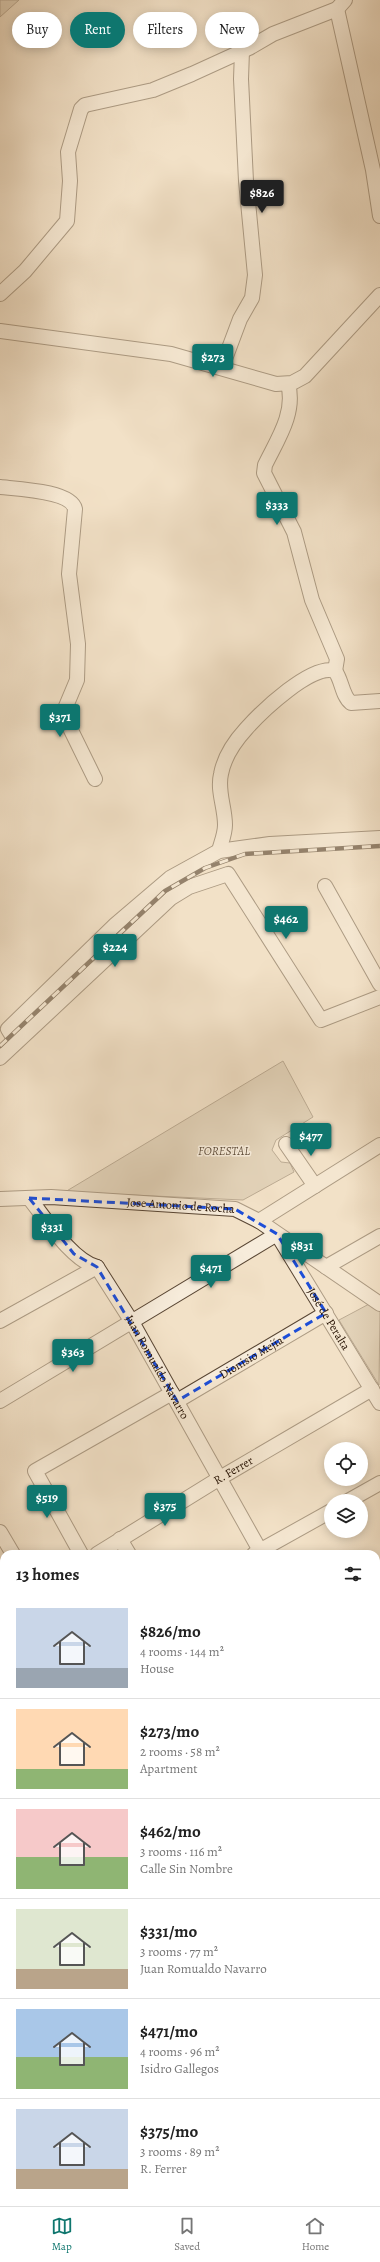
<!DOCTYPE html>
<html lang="en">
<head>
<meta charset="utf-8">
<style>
  body { margin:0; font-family:Alegreya,serif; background:#f6f6f6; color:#222; height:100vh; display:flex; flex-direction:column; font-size:15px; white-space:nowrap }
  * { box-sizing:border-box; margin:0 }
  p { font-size:13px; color:#767676 }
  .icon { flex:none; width:22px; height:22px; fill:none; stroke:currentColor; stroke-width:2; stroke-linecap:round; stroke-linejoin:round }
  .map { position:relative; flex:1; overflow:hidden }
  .side { position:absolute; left:0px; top:1550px; width:380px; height:656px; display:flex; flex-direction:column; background:#fff; border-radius:12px 12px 0 0; box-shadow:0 2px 10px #0003 }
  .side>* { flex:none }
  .banner { position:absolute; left:12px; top:12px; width:356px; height:36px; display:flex; gap:8px }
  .controls { position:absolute; left:324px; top:1442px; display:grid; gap:8px }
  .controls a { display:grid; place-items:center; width:44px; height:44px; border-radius:50%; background:#fff; box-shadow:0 2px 10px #0003; font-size:20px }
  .price { position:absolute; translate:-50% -34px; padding:0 9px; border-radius:4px; background:#0f766e; color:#fff; font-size:13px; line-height:26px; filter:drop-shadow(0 1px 2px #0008) }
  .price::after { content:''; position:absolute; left:50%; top:24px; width:12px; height:9px; margin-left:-6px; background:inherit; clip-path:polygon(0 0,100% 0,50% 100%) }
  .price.active { background:#222; color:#fff }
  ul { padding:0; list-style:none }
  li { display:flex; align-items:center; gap:12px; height:100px; padding:0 16px }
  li+li { border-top:1px solid #e0e0e0 }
  li span { display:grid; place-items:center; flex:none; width:112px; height:80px; border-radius:0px; color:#555 }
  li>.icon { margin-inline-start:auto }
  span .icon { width:48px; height:48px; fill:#fffc; stroke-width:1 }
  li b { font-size:17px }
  h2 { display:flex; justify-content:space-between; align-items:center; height:48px; padding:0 16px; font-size:17px }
  .tag { padding:0 14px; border-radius:18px; background:#fff; box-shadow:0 2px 10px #0003; font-size:14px; line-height:36px }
  .tag.active { background:#0f766e; color:#fff }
  .dock { display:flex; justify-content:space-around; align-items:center; height:56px; border-top:1px solid #e0e0e0; background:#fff; font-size:11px; color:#767676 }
  .dock a { display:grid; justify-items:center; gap:2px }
  .dock .active { color:#0f766e }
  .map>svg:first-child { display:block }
</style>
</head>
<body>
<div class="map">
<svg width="380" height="2206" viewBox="0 0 380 2206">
  <rect width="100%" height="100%" fill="#f2e1c7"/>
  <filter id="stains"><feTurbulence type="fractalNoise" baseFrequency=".005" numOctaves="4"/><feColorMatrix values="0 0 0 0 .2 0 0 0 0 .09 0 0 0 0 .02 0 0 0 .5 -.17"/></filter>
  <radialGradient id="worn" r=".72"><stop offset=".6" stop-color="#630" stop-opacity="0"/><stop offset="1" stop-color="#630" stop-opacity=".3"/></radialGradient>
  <g fill="#cfbea6" stroke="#7a6854">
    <polygon points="0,0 19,0 0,17"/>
    <polygon points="283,1061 313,1117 276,1140 272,1150 281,1162 290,1163 294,1172 243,1200 65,1192"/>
    <polygon points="371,1303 380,1310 379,1385 339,1320"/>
    <polygon points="380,1948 380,2015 376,2018 376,1950"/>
    <polygon points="376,2181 380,2181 380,2206 209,2206 209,2202 376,2202"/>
  </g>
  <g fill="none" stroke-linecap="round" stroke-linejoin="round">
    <g stroke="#584533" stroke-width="16">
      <g id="minor">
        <polyline points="337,9 373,170 380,216"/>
        <polyline points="0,294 25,271 67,221 70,181 68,152 81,109 85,105 153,90 192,74 249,48 273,34 337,9 345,0"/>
        <polyline points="0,331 171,354 276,384 292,383 305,376 380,295"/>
        <polyline points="222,367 240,319 252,298 255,275 246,181 241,79 242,51"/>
        <path d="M288 384C296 413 277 440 265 465L264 473 294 532 312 600 337 659 335 671"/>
        <path d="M0 487C17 489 71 491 75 509L69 574 78 644 77 680 64 711 67 722 95 779"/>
        <path d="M219 851C221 843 225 834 225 825 225 807 217 791 221 774 224 758 235 741 246 729 261 712 312 663 335 671 342 680 342 696 351 703L380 701"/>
        <polyline points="325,886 380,984"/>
        <polyline points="16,1042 8,1029 116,924 170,878 219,851 270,844 380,838"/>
        <polyline points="0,1058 171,898 189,887 228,874 321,1020 380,997"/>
        <polyline points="286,1144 315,1186"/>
        <path id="s1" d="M29 1198C46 1219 71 1260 97 1267L132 1322 262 1554"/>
        <path id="s2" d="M0 1199 51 1197 235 1209 259 1221 380 1304"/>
        <polyline points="259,1221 380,1145"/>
        <polyline points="326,1267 380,1236"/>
        <polyline points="0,1321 97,1267"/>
        <path id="s3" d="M0 1401 277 1234 380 1403"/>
        <path id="s4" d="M177 1401 326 1313"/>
        <polyline points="348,1501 380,1483"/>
        <polyline points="0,1532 13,1554"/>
        <polyline points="120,1539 129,1554"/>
        <polyline points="81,1554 35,1471 172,1393"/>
        <path id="s5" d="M97 1554 220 1478 372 1389"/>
        <polyline points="254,1554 331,1511"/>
        <polyline points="0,1611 4,1609"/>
        <polyline points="0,1707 4,1704"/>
        <polyline points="0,1994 4,1997"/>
        <polyline points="0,2008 4,2011"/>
        <polyline points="376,2162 380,2162"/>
        <polyline points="376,2172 380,2172"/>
        <polyline points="188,2202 188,2206"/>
        <polyline points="203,2202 204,2206"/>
      </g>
    </g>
    <g stroke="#251102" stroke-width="19">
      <g id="major">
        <polyline points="376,1587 380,1584"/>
        <polyline points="376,1604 380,1601"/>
        <polyline points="0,1806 4,1804"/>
        <polyline points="0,1825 4,1823"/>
      </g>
    </g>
    <use href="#minor" stroke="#f7ecdb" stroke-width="14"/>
    <use href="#major" stroke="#f2e1c7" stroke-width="17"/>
    <g stroke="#251102" stroke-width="4.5">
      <polyline id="rail" points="0,1046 165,891 205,868 245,854 380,846"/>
    </g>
    <use href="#rail" stroke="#f7ecdb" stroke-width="3" stroke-dasharray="9" stroke-linecap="butt"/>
  </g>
  <path d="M0 0H380V2206H0ZM29 1198 235 1209 277 1234 326 1313 177 1401 97 1267 74 1254Z" fill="#f2e1c7" fill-opacity=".55" fill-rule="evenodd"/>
  <path fill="none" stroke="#1d4ed8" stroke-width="3" stroke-dasharray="8 5" stroke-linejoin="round" d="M29 1198 235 1209 277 1234 326 1313 177 1401 97 1267 74 1254Z"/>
  <g text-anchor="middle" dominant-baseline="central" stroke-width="3" stroke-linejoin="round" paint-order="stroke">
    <g font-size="12" font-style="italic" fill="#604e3b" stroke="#f7ecdb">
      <text x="224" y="1151">FORESTAL</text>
    </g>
    <g font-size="12" fill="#251102" stroke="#f7ecdb">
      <text stroke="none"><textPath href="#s2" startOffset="181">Jose Antonio de Rocha</textPath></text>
      <text stroke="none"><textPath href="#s3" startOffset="423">José de Peralta</textPath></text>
      <text stroke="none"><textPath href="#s4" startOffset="86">Dionisio Mejía</textPath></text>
      <text stroke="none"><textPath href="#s1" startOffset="215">Juan Romualdo Navarro</textPath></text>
      <text stroke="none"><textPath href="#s5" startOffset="160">R. Ferrer</textPath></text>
    </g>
  </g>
  <rect width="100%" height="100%" filter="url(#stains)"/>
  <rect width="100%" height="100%" fill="url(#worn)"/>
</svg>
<div class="controls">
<a><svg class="icon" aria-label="locate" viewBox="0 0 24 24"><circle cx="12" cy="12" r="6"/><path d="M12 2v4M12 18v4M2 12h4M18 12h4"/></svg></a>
<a><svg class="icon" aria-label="layers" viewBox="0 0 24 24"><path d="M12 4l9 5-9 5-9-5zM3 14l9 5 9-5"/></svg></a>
</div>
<b class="price active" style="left:262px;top:214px">$826</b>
<b class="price" style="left:213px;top:378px">$273</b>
<b class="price" style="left:277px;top:526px">$333</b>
<b class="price" style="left:60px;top:738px">$371</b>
<b class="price" style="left:286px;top:940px">$462</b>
<b class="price" style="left:115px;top:968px">$224</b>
<b class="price" style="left:311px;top:1157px">$477</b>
<b class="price" style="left:52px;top:1248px">$331</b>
<b class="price" style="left:302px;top:1267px">$831</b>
<b class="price" style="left:211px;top:1289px">$471</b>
<b class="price" style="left:73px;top:1373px">$363</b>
<b class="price" style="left:47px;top:1519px">$519</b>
<b class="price" style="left:165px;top:1527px">$375</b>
<div class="banner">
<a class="tag">Buy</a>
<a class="tag active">Rent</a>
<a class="tag">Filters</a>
<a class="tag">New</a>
</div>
<section class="side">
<h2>13 homes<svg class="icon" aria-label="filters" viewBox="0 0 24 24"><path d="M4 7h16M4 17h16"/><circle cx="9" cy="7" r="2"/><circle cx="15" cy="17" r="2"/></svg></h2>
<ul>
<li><span style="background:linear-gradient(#c9d6e8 75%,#9aa5b1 0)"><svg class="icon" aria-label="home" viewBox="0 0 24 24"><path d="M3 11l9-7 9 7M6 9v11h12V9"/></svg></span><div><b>$826/mo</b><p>4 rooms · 144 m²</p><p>House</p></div></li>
<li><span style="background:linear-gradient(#ffd9b3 75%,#8fb573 0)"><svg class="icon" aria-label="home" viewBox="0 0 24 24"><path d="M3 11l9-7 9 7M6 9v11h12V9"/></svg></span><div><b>$273/mo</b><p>2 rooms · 58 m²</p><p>Apartment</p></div></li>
<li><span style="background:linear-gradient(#f6c9c9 60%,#8fb573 0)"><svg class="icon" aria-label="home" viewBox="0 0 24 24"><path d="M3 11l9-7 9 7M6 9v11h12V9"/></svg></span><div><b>$462/mo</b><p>3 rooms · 116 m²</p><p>Calle Sin Nombre</p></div></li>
<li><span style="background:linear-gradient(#dfe7d0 75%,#b9a48a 0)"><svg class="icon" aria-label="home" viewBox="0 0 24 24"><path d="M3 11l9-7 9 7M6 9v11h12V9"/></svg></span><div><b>$331/mo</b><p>3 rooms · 77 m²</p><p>Juan Romualdo Navarro</p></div></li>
<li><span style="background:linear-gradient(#a9c7e8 60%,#8fb573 0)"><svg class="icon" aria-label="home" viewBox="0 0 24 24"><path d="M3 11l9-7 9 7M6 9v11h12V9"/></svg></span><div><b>$471/mo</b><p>4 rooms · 96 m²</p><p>Isidro Gallegos</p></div></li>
<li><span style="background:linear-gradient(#c9d6e8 75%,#b9a48a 0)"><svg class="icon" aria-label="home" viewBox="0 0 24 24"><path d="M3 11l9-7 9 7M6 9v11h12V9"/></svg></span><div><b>$375/mo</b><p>3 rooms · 89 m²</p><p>R. Ferrer</p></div></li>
</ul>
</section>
</div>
<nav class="dock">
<a class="active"><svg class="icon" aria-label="map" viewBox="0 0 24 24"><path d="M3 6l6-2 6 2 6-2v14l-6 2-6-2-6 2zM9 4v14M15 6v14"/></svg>Map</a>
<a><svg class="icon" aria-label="saved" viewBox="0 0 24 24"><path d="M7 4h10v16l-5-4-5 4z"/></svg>Saved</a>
<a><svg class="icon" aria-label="home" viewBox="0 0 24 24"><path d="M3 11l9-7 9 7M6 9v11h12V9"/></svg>Home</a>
</nav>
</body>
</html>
